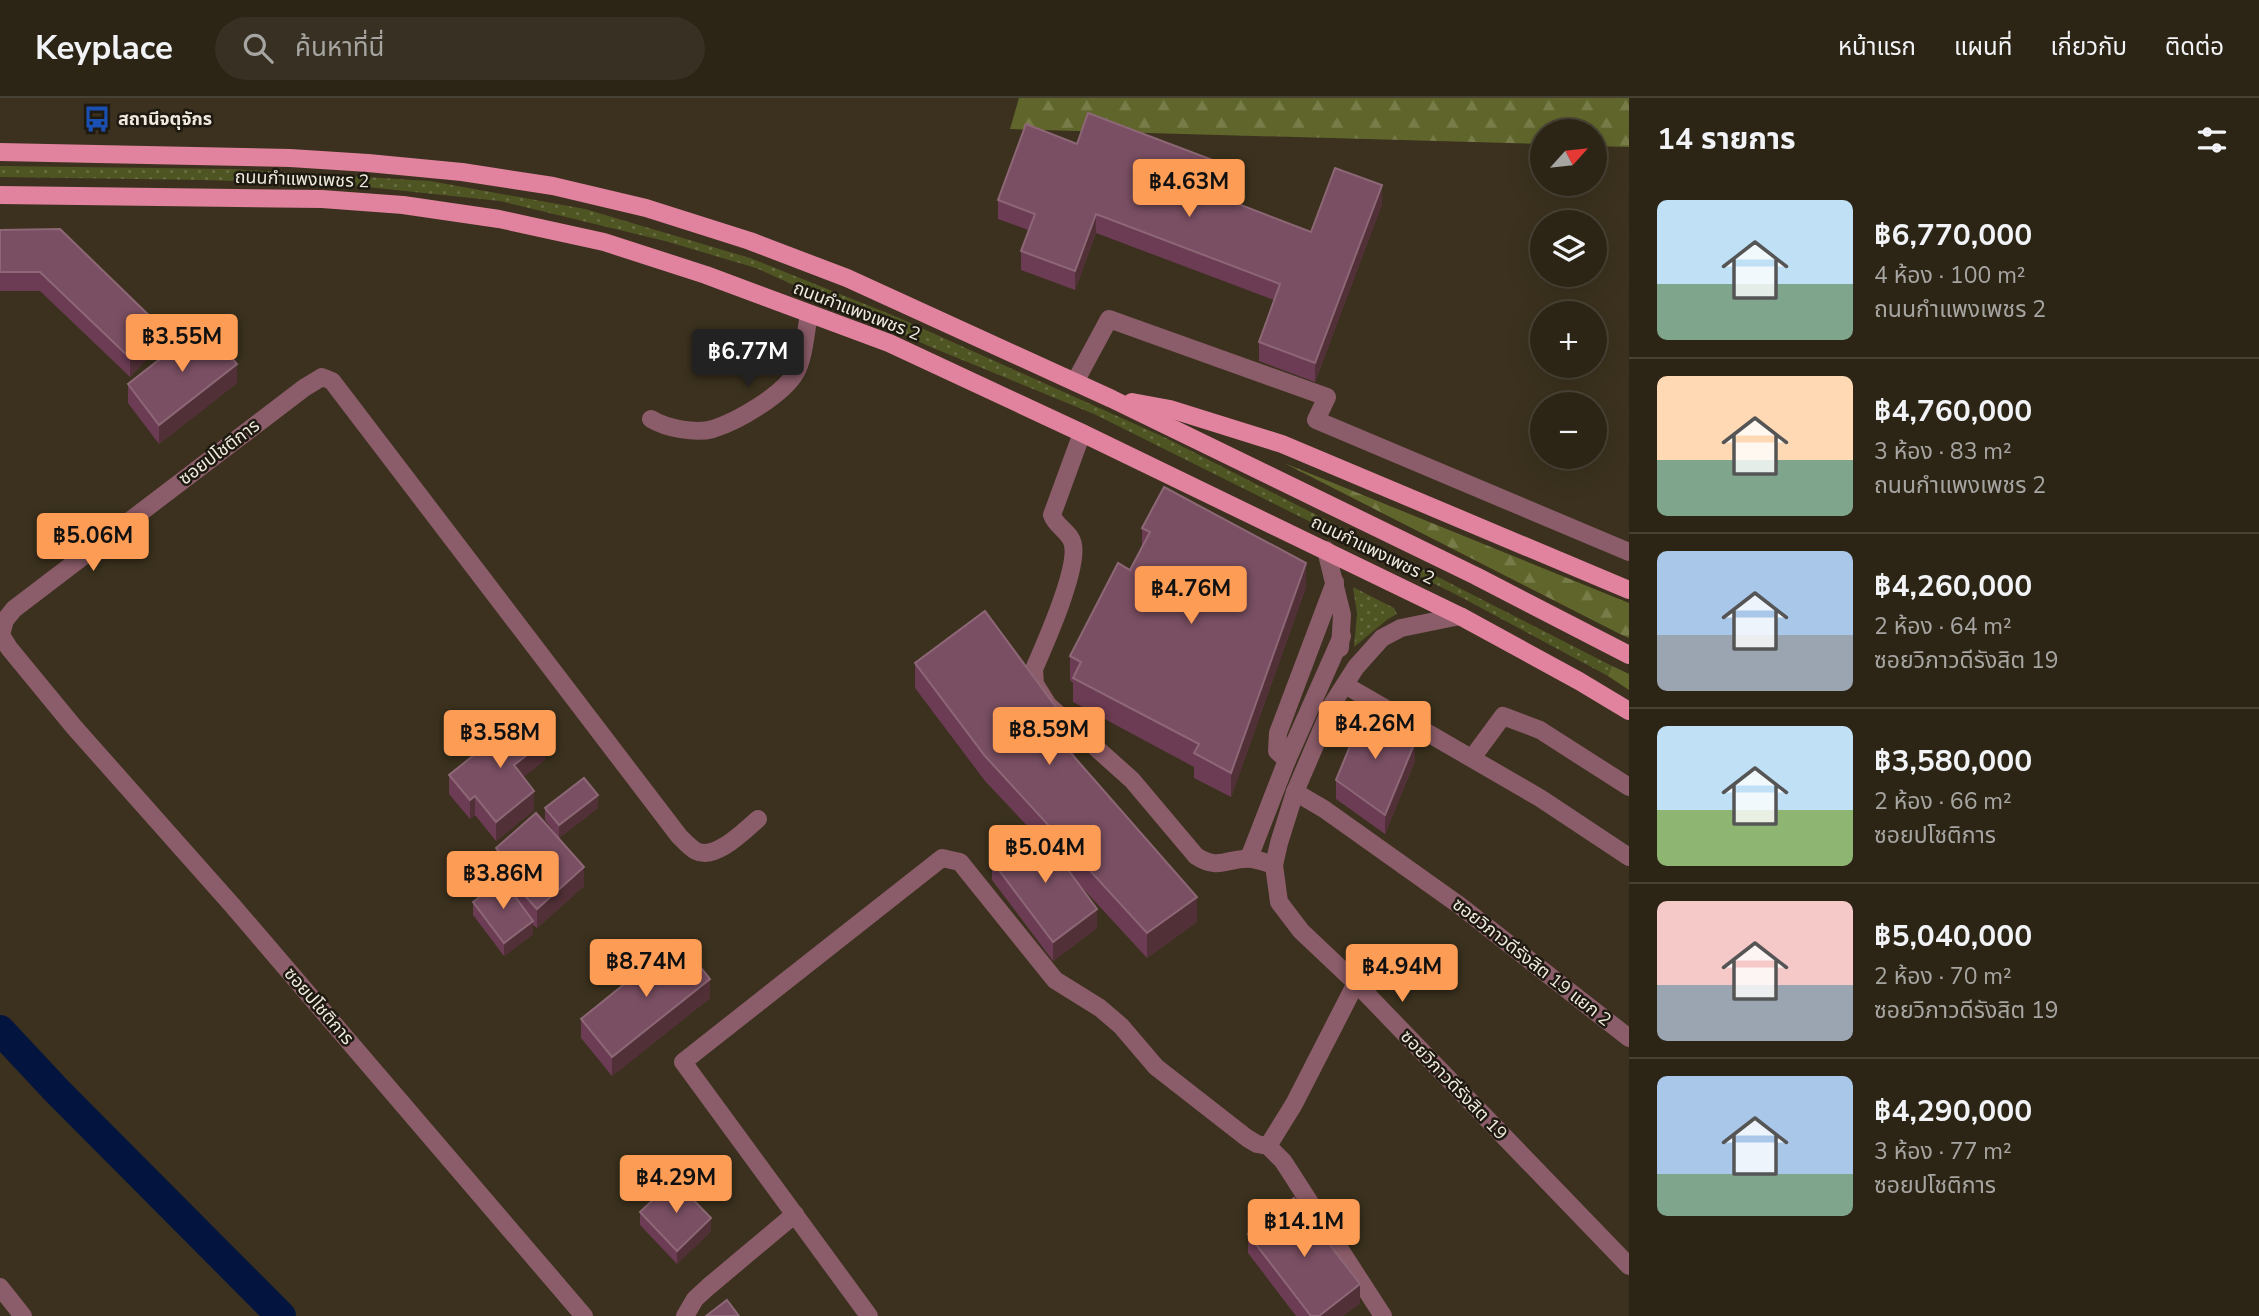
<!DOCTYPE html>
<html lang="th">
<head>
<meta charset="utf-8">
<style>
  body { margin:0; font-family:"Nunito Sans","Noto Sans Thai",sans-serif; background:#383123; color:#f1f3f6; height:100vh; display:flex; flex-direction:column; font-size:26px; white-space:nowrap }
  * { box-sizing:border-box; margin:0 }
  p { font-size:23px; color:#a6a5a1 }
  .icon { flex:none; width:38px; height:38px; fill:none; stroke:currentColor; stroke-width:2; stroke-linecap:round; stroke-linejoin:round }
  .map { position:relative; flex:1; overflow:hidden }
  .details { display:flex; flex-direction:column; background:#2c2516; width:630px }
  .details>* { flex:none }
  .needle { width:46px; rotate:63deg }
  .buttons { position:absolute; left:1530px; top:21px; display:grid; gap:14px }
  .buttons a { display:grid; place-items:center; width:77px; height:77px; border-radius:50%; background:#2c2516; box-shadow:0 7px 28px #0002,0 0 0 2px #484235; font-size:35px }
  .price { position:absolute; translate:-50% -60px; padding:0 16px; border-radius:7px; background:#fd9d55; color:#111; font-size:23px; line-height:46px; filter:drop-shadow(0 2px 4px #0008) }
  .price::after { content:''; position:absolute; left:50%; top:42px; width:21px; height:16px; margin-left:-10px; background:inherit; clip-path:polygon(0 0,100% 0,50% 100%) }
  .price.active { background:#222; color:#fff }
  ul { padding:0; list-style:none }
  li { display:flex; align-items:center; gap:21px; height:175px; padding:0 28px }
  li+li { border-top:2px solid #484235 }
  li span { display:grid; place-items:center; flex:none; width:196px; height:140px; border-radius:10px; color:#555 }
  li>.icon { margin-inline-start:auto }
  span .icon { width:84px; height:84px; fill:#fffc; stroke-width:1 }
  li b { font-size:30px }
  h2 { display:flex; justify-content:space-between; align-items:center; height:84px; padding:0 28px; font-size:30px }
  header { display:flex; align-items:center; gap:42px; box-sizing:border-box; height:98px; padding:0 35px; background:#2c2516; border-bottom:2px solid #484235 }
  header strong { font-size:33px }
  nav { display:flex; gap:38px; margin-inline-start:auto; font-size:24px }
  .search { width:490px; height:63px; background:#383123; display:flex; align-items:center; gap:18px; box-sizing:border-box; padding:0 24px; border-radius:38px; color:#a6a5a1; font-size:26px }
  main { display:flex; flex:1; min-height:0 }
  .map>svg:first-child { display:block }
</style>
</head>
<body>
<header>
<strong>Keyplace</strong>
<div class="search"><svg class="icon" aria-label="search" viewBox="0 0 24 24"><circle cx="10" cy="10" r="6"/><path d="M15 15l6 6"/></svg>ค้นหาที่นี่</div>
<nav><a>หน้าแรก</a><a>แผนที่</a><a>เกี่ยวกับ</a><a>ติดต่อ</a></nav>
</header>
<main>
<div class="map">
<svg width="1629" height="1218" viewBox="0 0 1629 1218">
  <defs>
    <pattern id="grass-dots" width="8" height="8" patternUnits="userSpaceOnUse" patternTransform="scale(1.75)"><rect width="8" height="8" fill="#4f5423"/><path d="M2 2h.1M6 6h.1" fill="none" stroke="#696d42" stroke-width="1.8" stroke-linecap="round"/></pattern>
    <pattern id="forest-firs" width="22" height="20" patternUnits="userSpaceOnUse" patternTransform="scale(1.75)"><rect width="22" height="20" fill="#60662b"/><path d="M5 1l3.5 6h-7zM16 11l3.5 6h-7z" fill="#777c49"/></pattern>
  </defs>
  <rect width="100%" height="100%" fill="#3b311e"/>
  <g fill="url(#grass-dots)">
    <polygon points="0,68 233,71 430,83 585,111 750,160 897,219 1166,340 1612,568 1608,578 1457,497 1094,316 933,250 756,170 665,143 500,103 348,87 204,82 0,79"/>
    <polygon points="1353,489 1394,510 1397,516 1388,521 1354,549 1357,516"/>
  </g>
  <g fill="url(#forest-firs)">
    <polygon points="1019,0 1629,0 1629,49 1594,48 1594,33 1542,33 1542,46 1010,31"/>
    <polygon points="1284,365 1629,505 1629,540 1620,536"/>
    <polygon points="1612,568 1629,576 1629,592 1608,578"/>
  </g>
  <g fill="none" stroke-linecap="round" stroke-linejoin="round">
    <polyline stroke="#03153e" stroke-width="30" points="0,932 57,993 281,1218"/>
    <g stroke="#8b5c69" stroke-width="18">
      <polyline points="1075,284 1109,221 1327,299 1316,322 1629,454"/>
      <path d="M651 321C666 330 695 336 713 331 738 323 783 297 796 274 804 260 806 232 809 216"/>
      <path d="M1082 335 1052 417C1056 429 1071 434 1073 447 1078 472 1045 546 1034 571L1035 586 1048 607 1132 682 1196 758C1220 774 1230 758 1252 761 1259 762 1267 765 1274 767"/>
      <polyline points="1326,452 1342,517 1340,550"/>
      <polyline points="1460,518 1401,530 1382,540 1356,569 1333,605 1295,694 1279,745 1274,767 1279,804 1301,833 1356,885 1629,1168"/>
      <polyline points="1345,587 1540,700 1629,759"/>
      <polyline points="1472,660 1503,618 1540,632 1629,689"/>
      <polyline points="1287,662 1277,653 1278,635 1335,484"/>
      <polyline points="1295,694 1324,711 1459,807 1629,940"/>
      <polyline points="1249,760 1287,662 1342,538"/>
      <polyline points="1268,1048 1294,1006 1356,885"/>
      <polyline points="0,1189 23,1218"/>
      <path d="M584 1218 232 807 74 629 9 550 1 537 5 522 14 511 304 290 322 279 332 283 679 738C684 743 690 750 696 753 715 763 744 733 758 721"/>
      <polyline points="685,1218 695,1201 708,1189 795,1116"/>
      <polyline points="869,1218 683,964 942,760 960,764 1055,882 1100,910 1121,928 1156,969 1247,1040 1257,1046 1268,1048 1283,1063 1383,1218"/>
    </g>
    <g stroke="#e1829e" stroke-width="18">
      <polyline points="0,54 290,60 368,65 462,74 553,88 646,110 750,143 847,180 1112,301 1476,478 1629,557"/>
      <polyline points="0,97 322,101 403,107 499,121 604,144 706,177 889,245 1082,335 1460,518 1579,583 1629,613"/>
      <polyline points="1132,304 1170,311 1282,346 1629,492"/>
    </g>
  </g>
  <g fill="#6c3c54">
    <polygon points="1077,46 1226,86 1221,100 1311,134 1382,106 1315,284 1259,263 1259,244 1274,202 1096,135 1075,192 1021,172 1021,153 1028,132 998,121 998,102"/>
    <polygon points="0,132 160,247 130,279 40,193 0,193"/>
    <polygon points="237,285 159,346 128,305 128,286"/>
    <polygon points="1142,430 1306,489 1231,699 1194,680 1194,669 1073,604 1073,585 1070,582 1070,558 1130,472 1142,449"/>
    <polygon points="915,565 1075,659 1197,824 1147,860 1077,784 1097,830 1053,863 992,782 992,763 1032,733 985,683 915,590"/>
    <polygon points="545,662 523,679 534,712 496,743 475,717 470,721 449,696 449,677"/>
    <polygon points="1415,663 1385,736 1336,701 1336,682"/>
    <polygon points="545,710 598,710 559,740 545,722"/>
    <polygon points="496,750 584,788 537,830 533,827 533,836 504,858 473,817 473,804 515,799 515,791 496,769"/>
    <polygon points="710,900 612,978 581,940 581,921"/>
    <polygon points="640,1114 711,1133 677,1166 640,1127"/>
    <polygon points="1248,1136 1360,1205 1343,1218 1296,1218 1248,1155"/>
  </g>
  <g fill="#523038">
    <polygon points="1226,67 1226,86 1215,116 1215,97"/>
    <polygon points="1382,87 1382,106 1315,284 1315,265"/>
    <polygon points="1096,116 1096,135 1075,192 1075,173"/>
    <polygon points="160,228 160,247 130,279 130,260"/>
    <polygon points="237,266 237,285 159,346 159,327"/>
    <polygon points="1306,465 1306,489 1231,699 1231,675"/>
    <polygon points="1075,635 1075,660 1062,645"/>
    <polygon points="545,643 545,662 514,686 514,667"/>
    <polygon points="1415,644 1415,663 1385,736 1385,717"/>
    <polygon points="534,693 534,712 496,743 496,724"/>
    <polygon points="598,697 598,710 559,740 559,727"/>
    <polygon points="475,698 475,717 470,721 470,702"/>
    <polygon points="584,769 584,788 537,830 537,811"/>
    <polygon points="1197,799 1197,824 1147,860 1147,835"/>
    <polygon points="1097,811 1097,830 1053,863 1053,844"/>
    <polygon points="533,823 533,836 504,858 504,845"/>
    <polygon points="710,881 710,900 612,978 612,959"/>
    <polygon points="711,1120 711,1133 677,1166 677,1153"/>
    <polygon points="1360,1186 1360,1205 1343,1218 1319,1218"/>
  </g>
  <g fill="#7a4f63" stroke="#8d6776" stroke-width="2">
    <polygon points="1088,15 1226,67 1215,97 1311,134 1335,70 1382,87 1315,265 1259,244 1280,186 1096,116 1075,173 1021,153 1035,116 998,102 1026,26 1077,46"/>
    <polygon points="60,131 160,228 130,260 40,174 0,174 0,132"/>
    <polygon points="205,226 237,266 159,327 128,286"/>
    <polygon points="1164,389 1306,465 1231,675 1194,655 1199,646 1073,580 1081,564 1070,558 1118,465 1130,472 1150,434 1142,430"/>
    <polygon points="985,513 1075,635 1062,645 1197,799 1147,835 985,658 915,565"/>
    <polygon points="1366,609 1415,644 1385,717 1336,682"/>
    <polygon points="524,617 545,643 514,667 534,693 496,724 475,698 470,702 449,677"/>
    <polygon points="584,680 598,697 559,727 545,710"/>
    <polygon points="536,715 584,769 537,811 515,787 523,781 496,750"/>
    <polygon points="1037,730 1097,811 1053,844 992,763"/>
    <polygon points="503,782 533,823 504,845 473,804"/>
    <polygon points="679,842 710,881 612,959 581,921"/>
    <polygon points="674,1082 711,1120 677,1153 640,1114"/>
    <polygon points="1294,1100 1360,1186 1319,1218 1311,1218 1248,1136"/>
    <polygon points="727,1202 739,1218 706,1218"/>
  </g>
  <defs>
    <g id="bus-bare" transform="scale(2.1)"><path d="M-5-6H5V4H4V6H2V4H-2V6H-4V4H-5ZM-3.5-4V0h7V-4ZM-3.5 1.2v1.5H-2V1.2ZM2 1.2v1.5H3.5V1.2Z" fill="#1a4fb4" stroke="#1e1a11" stroke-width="2.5" paint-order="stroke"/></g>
  </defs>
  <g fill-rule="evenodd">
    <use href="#bus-bare" x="97" y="21"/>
  </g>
  <g text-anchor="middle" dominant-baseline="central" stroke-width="5" stroke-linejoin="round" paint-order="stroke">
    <g font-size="18" font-weight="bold" fill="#f0eade" stroke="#1e1a11" text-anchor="start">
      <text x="118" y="21">สถานีจตุจักร</text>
    </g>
    <g font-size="18" fill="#f0eade" stroke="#1e1a11">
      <text transform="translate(302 81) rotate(2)">ถนนกำแพงเพชร 2</text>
      <text transform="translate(857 213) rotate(21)">ถนนกำแพงเพชร 2</text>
      <text transform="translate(219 354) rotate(-37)">ซอยปโชติการ</text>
      <text transform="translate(1373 452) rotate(26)">ถนนกำแพงเพชร 2</text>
      <text transform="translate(1532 864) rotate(38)">ซอยวิภาวดีรังสิต 19 แยก 2</text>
      <text transform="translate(319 908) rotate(49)">ซอยปโชติการ</text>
      <text transform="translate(1454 987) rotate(46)">ซอยวิภาวดีรังสิต 19</text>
    </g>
  </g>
</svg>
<div class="buttons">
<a><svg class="needle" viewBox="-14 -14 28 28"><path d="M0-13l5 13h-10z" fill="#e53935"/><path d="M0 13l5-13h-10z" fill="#a6a5a1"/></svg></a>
<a><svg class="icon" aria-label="layers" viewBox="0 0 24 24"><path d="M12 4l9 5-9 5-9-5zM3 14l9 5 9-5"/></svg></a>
<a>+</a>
<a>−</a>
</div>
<b class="price" style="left:1189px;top:121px">฿4.63M</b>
<b class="price" style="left:182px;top:276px">฿3.55M</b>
<b class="price active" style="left:748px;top:291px">฿6.77M</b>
<b class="price" style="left:93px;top:475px">฿5.06M</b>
<b class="price" style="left:1191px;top:528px">฿4.76M</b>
<b class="price" style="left:1375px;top:663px">฿4.26M</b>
<b class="price" style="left:1049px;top:669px">฿8.59M</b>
<b class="price" style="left:500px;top:672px">฿3.58M</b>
<b class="price" style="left:1045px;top:787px">฿5.04M</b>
<b class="price" style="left:503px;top:813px">฿3.86M</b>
<b class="price" style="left:646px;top:901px">฿8.74M</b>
<b class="price" style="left:1402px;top:906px">฿4.94M</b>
<b class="price" style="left:676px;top:1117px">฿4.29M</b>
<b class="price" style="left:1304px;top:1161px">฿14.1M</b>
</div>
<section class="details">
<h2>14 รายการ<svg class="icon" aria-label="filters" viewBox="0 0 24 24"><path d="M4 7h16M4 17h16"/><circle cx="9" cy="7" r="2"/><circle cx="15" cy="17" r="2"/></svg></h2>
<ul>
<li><span style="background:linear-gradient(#bfe0f5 60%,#7fa58c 0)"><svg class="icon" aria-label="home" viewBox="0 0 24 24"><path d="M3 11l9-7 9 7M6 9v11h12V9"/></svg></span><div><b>฿6,770,000</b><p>4 ห้อง · 100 m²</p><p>ถนนกำแพงเพชร 2</p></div></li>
<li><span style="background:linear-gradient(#ffd9b3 60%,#7fa58c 0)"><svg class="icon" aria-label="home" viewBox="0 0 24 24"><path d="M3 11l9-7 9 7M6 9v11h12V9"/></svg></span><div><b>฿4,760,000</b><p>3 ห้อง · 83 m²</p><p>ถนนกำแพงเพชร 2</p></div></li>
<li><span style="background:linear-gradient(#a9c7e8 60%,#9aa5b1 0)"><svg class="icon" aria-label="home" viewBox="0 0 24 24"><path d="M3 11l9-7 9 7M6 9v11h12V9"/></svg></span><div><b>฿4,260,000</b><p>2 ห้อง · 64 m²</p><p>ซอยวิภาวดีรังสิต 19</p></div></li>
<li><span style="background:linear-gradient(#bfe0f5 60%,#8fb573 0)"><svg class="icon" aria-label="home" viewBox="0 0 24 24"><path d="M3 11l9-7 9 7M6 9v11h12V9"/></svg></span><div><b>฿3,580,000</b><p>2 ห้อง · 66 m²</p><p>ซอยปโชติการ</p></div></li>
<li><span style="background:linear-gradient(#f6c9c9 60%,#9aa5b1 0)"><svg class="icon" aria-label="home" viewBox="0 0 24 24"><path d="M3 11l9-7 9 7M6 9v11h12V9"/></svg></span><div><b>฿5,040,000</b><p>2 ห้อง · 70 m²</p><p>ซอยวิภาวดีรังสิต 19</p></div></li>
<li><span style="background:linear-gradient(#a9c7e8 70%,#7fa58c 0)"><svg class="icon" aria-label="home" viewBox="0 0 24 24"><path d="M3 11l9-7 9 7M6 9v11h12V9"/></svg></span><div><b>฿4,290,000</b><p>3 ห้อง · 77 m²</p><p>ซอยปโชติการ</p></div></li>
</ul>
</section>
</main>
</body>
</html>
